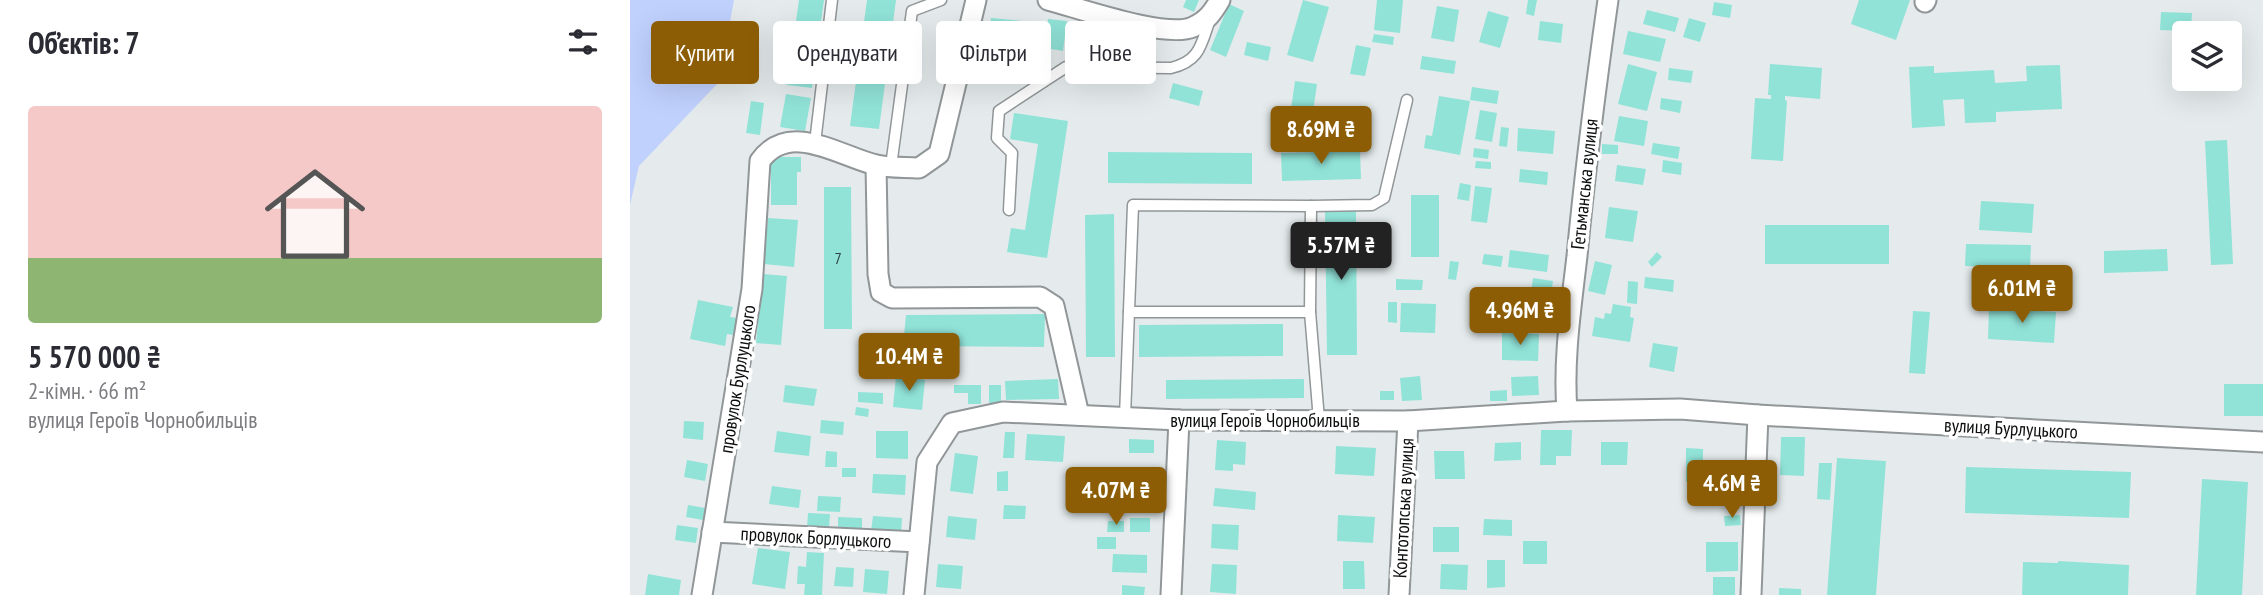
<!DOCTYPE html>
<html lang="uk">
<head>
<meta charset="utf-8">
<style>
  body { margin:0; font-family:"PT Sans Narrow",sans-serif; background:#f2f2f3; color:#2b2b33; height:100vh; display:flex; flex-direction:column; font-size:26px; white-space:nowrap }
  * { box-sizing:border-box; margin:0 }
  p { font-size:23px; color:#7c7c81 }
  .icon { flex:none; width:38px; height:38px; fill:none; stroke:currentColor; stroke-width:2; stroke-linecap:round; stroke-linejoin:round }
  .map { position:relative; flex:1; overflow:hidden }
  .details { display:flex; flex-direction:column; background:#fff; width:630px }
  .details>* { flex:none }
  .top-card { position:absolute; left:21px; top:21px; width:665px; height:63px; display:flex; gap:14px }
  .controls { position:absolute; left:1542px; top:21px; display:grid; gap:14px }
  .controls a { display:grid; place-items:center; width:70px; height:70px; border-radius:7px; background:#fff; box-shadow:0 7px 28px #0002; font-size:35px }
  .price { position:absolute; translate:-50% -60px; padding:0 16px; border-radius:7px; background:#8c5d04; color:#fff; font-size:23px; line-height:46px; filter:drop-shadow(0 2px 4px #0008) }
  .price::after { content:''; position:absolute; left:50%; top:42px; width:21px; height:16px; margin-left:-10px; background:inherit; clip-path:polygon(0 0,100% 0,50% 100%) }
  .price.on { background:#222; color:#fff }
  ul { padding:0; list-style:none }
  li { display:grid; align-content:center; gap:14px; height:371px; padding:0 28px }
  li+li { border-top:2px solid #e1e1e2 }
  li span { display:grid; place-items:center; height:217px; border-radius:7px; color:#555 }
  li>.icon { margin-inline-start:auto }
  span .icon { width:126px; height:126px; fill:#fffc; stroke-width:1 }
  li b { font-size:30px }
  h2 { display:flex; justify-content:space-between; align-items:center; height:84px; padding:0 28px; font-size:30px }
  .chip { padding:0 24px; border-radius:7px; background:#fff; box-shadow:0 7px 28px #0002; font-size:24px; line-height:63px }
  .chip.on { background:#8c5d04; color:#fff }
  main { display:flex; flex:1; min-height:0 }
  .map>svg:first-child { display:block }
</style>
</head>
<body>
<main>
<section class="details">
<h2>Об’єктів: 7<svg class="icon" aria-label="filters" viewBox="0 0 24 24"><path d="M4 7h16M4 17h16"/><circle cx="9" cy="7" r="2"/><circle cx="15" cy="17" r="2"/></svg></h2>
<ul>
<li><span style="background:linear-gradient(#f6c9c9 70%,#8fb573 0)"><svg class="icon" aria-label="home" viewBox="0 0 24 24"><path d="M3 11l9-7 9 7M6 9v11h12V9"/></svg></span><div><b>5 570 000 ₴</b><p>2-кімн. · 66 m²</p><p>вулиця Героїв Чорнобильців</p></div></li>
</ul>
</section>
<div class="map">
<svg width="1633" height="595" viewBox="0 0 1633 595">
  <rect width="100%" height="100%" fill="#e5ebec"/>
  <polygon fill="#c0d1fe" points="0,0 104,0 89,82 9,166 0,205"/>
  <g fill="#91e3d8">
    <polygon points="169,0 194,0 182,88 157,85"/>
    <polygon points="237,0 266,0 249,129 220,126"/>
    <polygon points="556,0 569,0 564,12 553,7"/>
    <polygon points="673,0 699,7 683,62 657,55"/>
    <polygon points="747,0 773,0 770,33 744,30"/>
    <polygon points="898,0 907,0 904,16 896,14"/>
    <polygon points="1229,0 1280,0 1266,40 1221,24"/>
    <polygon points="1084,2 1102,5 1100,18 1082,15"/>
    <polygon points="599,4 614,11 596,57 580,50"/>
    <polygon points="807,6 829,10 824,42 801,38"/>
    <polygon points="1017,10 1049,18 1045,32 1013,24"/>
    <polygon points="858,11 879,17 870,48 849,42"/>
    <polygon points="1531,12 1562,13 1561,31 1530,30"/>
    <polygon points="361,18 393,21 392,36 360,33"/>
    <polygon points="1059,18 1076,23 1070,42 1053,37"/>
    <polygon points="418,19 437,21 433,51 415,48"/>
    <polygon points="910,21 933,24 931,43 908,40"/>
    <polygon points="998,31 1036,39 1030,62 993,54"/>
    <polygon points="744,34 764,37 763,45 742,42"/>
    <polygon points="617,42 641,47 638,61 614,55"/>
    <polygon points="726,45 741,48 735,76 720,74"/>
    <polygon points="792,56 826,61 824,74 790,69"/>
    <polygon points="998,64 1027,72 1017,111 988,104"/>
    <polygon points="1140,64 1192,68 1190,99 1155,96 1155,100 1157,101 1153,161 1121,159 1125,98 1141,99 1141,95 1138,95"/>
    <polygon points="1430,65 1432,109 1366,112 1366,122 1335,123 1334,99 1313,100 1315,126 1282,128 1279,67 1304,66 1304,73 1364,70 1365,83 1397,81 1396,66"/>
    <polygon points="1039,68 1063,71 1061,83 1038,80"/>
    <polygon points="665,81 687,84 681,126 659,123"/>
    <polygon points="543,83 573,91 569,106 539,98"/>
    <polygon points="842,87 869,91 867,104 840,100"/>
    <polygon points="156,94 181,98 175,131 150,127"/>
    <polygon points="809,96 840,101 830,155 794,148 796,135 802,136"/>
    <polygon points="1031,98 1052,101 1050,113 1030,109"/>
    <polygon points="121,101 134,103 130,135 116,133"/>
    <polygon points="850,110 867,113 862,142 845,139"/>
    <polygon points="384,113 438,121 417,258 377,252 381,228 395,230 408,144 380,139"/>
    <polygon points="989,116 1018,121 1014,146 984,141"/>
    <polygon points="718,119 739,123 736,145 715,141"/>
    <polygon points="871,127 879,128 877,147 869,146"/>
    <polygon points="888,128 925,131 923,154 887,151"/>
    <polygon points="1597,140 1603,264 1581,265 1575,141"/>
    <polygon points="1023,143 1050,147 1048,159 1021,154"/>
    <polygon points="972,144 988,145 988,154 972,154"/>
    <polygon points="844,148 859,150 858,159 843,157"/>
    <polygon points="730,151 731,179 652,181 651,153"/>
    <polygon points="478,152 622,153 622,184 478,183"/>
    <polygon points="135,157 171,157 171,172 167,172 167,205 141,205 141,173 135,173"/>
    <polygon points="1033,160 1052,163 1051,175 1032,172"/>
    <polygon points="846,161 861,162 861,169 845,168"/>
    <polygon points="987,165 1016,169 1013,185 985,181"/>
    <polygon points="890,169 918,172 917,185 889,182"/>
    <polygon points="830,183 841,185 839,201 827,199"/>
    <polygon points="845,186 862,188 857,223 841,221"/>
    <polygon points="194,187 221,187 222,329 194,329"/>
    <rect x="781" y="195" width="28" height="62"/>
    <polygon points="1351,201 1404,204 1402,233 1349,230"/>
    <polygon points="979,207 1008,211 1003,242 975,238"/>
    <polygon points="726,210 727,355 697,355 695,211"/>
    <polygon points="484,214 485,357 456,357 455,215"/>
    <polygon points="138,218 168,220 164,267 134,264"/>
    <rect x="1135" y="225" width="124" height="39"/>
    <polygon points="1336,244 1401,245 1400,268 1335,266"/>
    <polygon points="1537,249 1538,271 1474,273 1474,251"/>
    <polygon points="880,250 919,255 917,272 878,267"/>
    <polygon points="1027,252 1032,257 1022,267 1018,262"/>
    <polygon points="854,254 873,256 871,267 852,264"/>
    <polygon points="820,261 829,262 826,280 818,279"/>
    <polygon points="965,261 982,265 975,295 958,291"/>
    <polygon points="133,274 157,276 151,345 126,343"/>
    <polygon points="1015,277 1044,280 1043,292 1014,288"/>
    <polygon points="903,278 923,281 921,295 901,292"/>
    <polygon points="766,279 793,280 792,290 766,290"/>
    <polygon points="998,281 1008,282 1007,304 997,303"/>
    <polygon points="880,296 918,301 915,324 877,319"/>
    <polygon points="68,300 103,307 100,317 107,318 103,335 97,334 95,346 60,339"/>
    <polygon points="758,302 767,302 767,323 758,322"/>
    <polygon points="771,303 806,304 805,333 770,332"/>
    <polygon points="983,304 1001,307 1000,317 1004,318 1000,342 962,336 965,317 974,319 975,313 981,314"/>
    <polygon points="847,307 870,310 869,319 846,317"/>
    <polygon points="1359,308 1426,312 1424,343 1358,339"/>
    <polygon points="1283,311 1300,312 1295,374 1279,373"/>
    <polygon points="415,314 414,347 273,346 276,315"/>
    <polygon points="653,324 653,356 509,357 509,325"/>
    <polygon points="872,333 909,334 908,361 872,360"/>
    <polygon points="1023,343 1048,347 1044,372 1019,367"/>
    <polygon points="266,376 295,380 292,410 263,407"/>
    <polygon points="790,376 792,400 772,401 770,378"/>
    <polygon points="908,376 909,395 882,396 881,377"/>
    <polygon points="428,379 429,399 376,400 375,381"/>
    <polygon points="674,379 674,398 536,399 536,380"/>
    <rect x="1594" y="384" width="39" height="32"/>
    <polygon points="155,385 187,389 184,406 153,402"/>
    <polygon points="324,385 351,385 351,404 338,404 338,393 324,393"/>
    <rect x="359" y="385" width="12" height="18"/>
    <polygon points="877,390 877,401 860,401 860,391"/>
    <rect x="750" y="391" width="14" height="9"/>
    <polygon points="228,392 253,393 253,404 228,402"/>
    <polygon points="226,407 239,409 238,417 225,415"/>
    <polygon points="191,420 214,422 213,435 190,433"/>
    <polygon points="54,421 74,422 73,440 53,438"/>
    <polygon points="911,430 942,430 941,456 926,456 926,465 910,465"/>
    <polygon points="147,431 181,436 179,456 144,452"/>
    <polygon points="246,431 278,431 278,459 246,458"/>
    <polygon points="375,432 385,432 384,458 373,458"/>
    <polygon points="397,434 435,436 433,462 395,460"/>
    <polygon points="1151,437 1175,437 1174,476 1150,475"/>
    <polygon points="499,439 524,440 524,453 499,453"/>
    <polygon points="587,440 616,442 615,465 603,464 603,471 585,470"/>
    <polygon points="891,442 891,460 864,461 865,443"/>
    <polygon points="971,442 998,442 997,465 971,465"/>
    <polygon points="706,446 746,448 744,476 705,474"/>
    <polygon points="1056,448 1073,449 1073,482 1056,482"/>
    <polygon points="196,451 207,452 207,467 195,467"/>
    <polygon points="804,451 834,451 835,479 805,479"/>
    <polygon points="325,453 348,456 343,494 320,491"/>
    <polygon points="1207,458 1256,461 1246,595 1197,595"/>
    <polygon points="57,460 78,464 75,481 54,477"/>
    <polygon points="1189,463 1202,463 1200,500 1187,499"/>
    <polygon points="1336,467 1501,472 1499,518 1335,513"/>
    <rect x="212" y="468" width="14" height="9"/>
    <polygon points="378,471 378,491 367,491 367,472"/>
    <polygon points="243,474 276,475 275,495 242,493"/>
    <polygon points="1572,479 1618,482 1612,595 1566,595"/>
    <polygon points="142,486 171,490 169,508 139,504"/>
    <polygon points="585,488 626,492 625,510 583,506"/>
    <polygon points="188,496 211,497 210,512 187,511"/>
    <polygon points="58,505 75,508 73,520 56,517"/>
    <polygon points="374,505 396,506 395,519 373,519"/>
    <polygon points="178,513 200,514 199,528 177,527"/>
    <polygon points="708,515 745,517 743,543 707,541"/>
    <polygon points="1110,515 1111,525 1095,526 1094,516"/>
    <polygon points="243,516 272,518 271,534 241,531"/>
    <polygon points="318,516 347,519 345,540 316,537"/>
    <polygon points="208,517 232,518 232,530 208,529"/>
    <rect x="500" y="518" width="20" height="14"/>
    <polygon points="854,519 882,520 882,536 853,535"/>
    <polygon points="478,521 494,521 494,532 477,532"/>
    <polygon points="582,524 609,525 608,550 581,548"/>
    <polygon points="47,525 68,528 66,543 45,540"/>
    <rect x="803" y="527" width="26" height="25"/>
    <rect x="467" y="537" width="19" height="12"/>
    <rect x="893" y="541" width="24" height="23"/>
    <polygon points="1076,542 1108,542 1108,571 1076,572"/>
    <polygon points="128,548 160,552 155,589 122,584"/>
    <polygon points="177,552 194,553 192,595 174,595 175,584 167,584 168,566 176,567"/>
    <polygon points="483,554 517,555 517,573 482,572"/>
    <polygon points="857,560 875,560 875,587 857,588"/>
    <polygon points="713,561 734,561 735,589 713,589"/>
    <polygon points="1428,561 1499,565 1498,595 1392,595 1393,562 1428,563"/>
    <polygon points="308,564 333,566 331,589 306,587"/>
    <polygon points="582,564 607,565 606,594 580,592"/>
    <polygon points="811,564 838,565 837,590 810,589"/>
    <polygon points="206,567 224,568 223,587 204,586"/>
    <polygon points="235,569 259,571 257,594 233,592"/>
    <polygon points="18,574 51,580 49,595 15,595"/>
    <rect x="1083" y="577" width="22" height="18"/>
    <polygon points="492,585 515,587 514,595 492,595"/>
    <polygon points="1149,588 1171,589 1171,595 1149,595"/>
  </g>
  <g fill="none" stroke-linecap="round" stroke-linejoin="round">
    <g stroke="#919698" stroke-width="13">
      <g id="lane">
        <polyline points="185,143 202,0"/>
        <polyline points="261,166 282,11 311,0"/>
        <polyline points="681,206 742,205 754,198 777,100"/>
        <path d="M379 210 382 153 367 138 369 111 436 67 541 68C570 61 571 45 580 19"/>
        <polyline points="499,312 680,312"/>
        <polyline points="495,417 503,205 681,206 680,312 689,420"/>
      </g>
    </g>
    <g stroke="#919698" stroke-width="23">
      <g id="street">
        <path d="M418 0C449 8 536 39 563 27 577 21 583 12 590 0"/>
        <polyline points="1295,2 1296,0"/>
        <polyline points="246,165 248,274 251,292 262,298 410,297 424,306 449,415"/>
        <path d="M937 411C933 360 941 308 947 256 955 170 966 85 978 0"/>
        <polyline points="82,532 289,542"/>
        <path d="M72 595 122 289 130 161C159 120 209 156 246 165 259 168 275 167 289 168L309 154 346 0"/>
        <polyline points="284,595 297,462 322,423 373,412 549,420 778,421 937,411 1050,409 1128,415 1633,442"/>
        <polyline points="541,595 549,420"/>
        <polyline points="769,595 778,421"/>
        <polyline points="1121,595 1128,415"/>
      </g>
    </g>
    <use href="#lane" stroke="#fff" stroke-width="10"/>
    <use href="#street" stroke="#fff" stroke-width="19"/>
  </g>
  <g text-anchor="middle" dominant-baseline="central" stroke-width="7" stroke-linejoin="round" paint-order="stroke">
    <g font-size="16" fill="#2d4240">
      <text x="208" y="258">7</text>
    </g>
    <g font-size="19" fill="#0c0d0e" stroke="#fff">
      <text transform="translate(954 184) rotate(-84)">Гетьманська вулиця</text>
      <text transform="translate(107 379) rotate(-81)">провулок Бурлуцького</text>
      <text x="635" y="420">вулиця Героїв Чорнобильців</text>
      <text transform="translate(1381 428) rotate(3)">вулиця Бурлуцького</text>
      <text transform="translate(773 508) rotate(-87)">Контотопська вулиця</text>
      <text transform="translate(186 537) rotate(3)">провулок Борлуцького</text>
    </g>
  </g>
</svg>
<div class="controls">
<a><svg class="icon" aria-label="layers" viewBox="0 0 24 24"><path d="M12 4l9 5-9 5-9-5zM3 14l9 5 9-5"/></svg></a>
</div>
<b class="price" style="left:691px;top:166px">8.69M ₴</b>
<b class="price on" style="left:711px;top:282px">5.57M ₴</b>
<b class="price" style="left:1392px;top:325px">6.01M ₴</b>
<b class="price" style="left:890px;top:347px">4.96M ₴</b>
<b class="price" style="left:279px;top:393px">10.4M ₴</b>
<b class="price" style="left:1102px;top:520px">4.6M ₴</b>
<b class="price" style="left:486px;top:527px">4.07M ₴</b>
<div class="top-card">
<a class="chip on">Купити</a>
<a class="chip">Орендувати</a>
<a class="chip">Фільтри</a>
<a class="chip">Нове</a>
</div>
</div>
</main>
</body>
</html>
